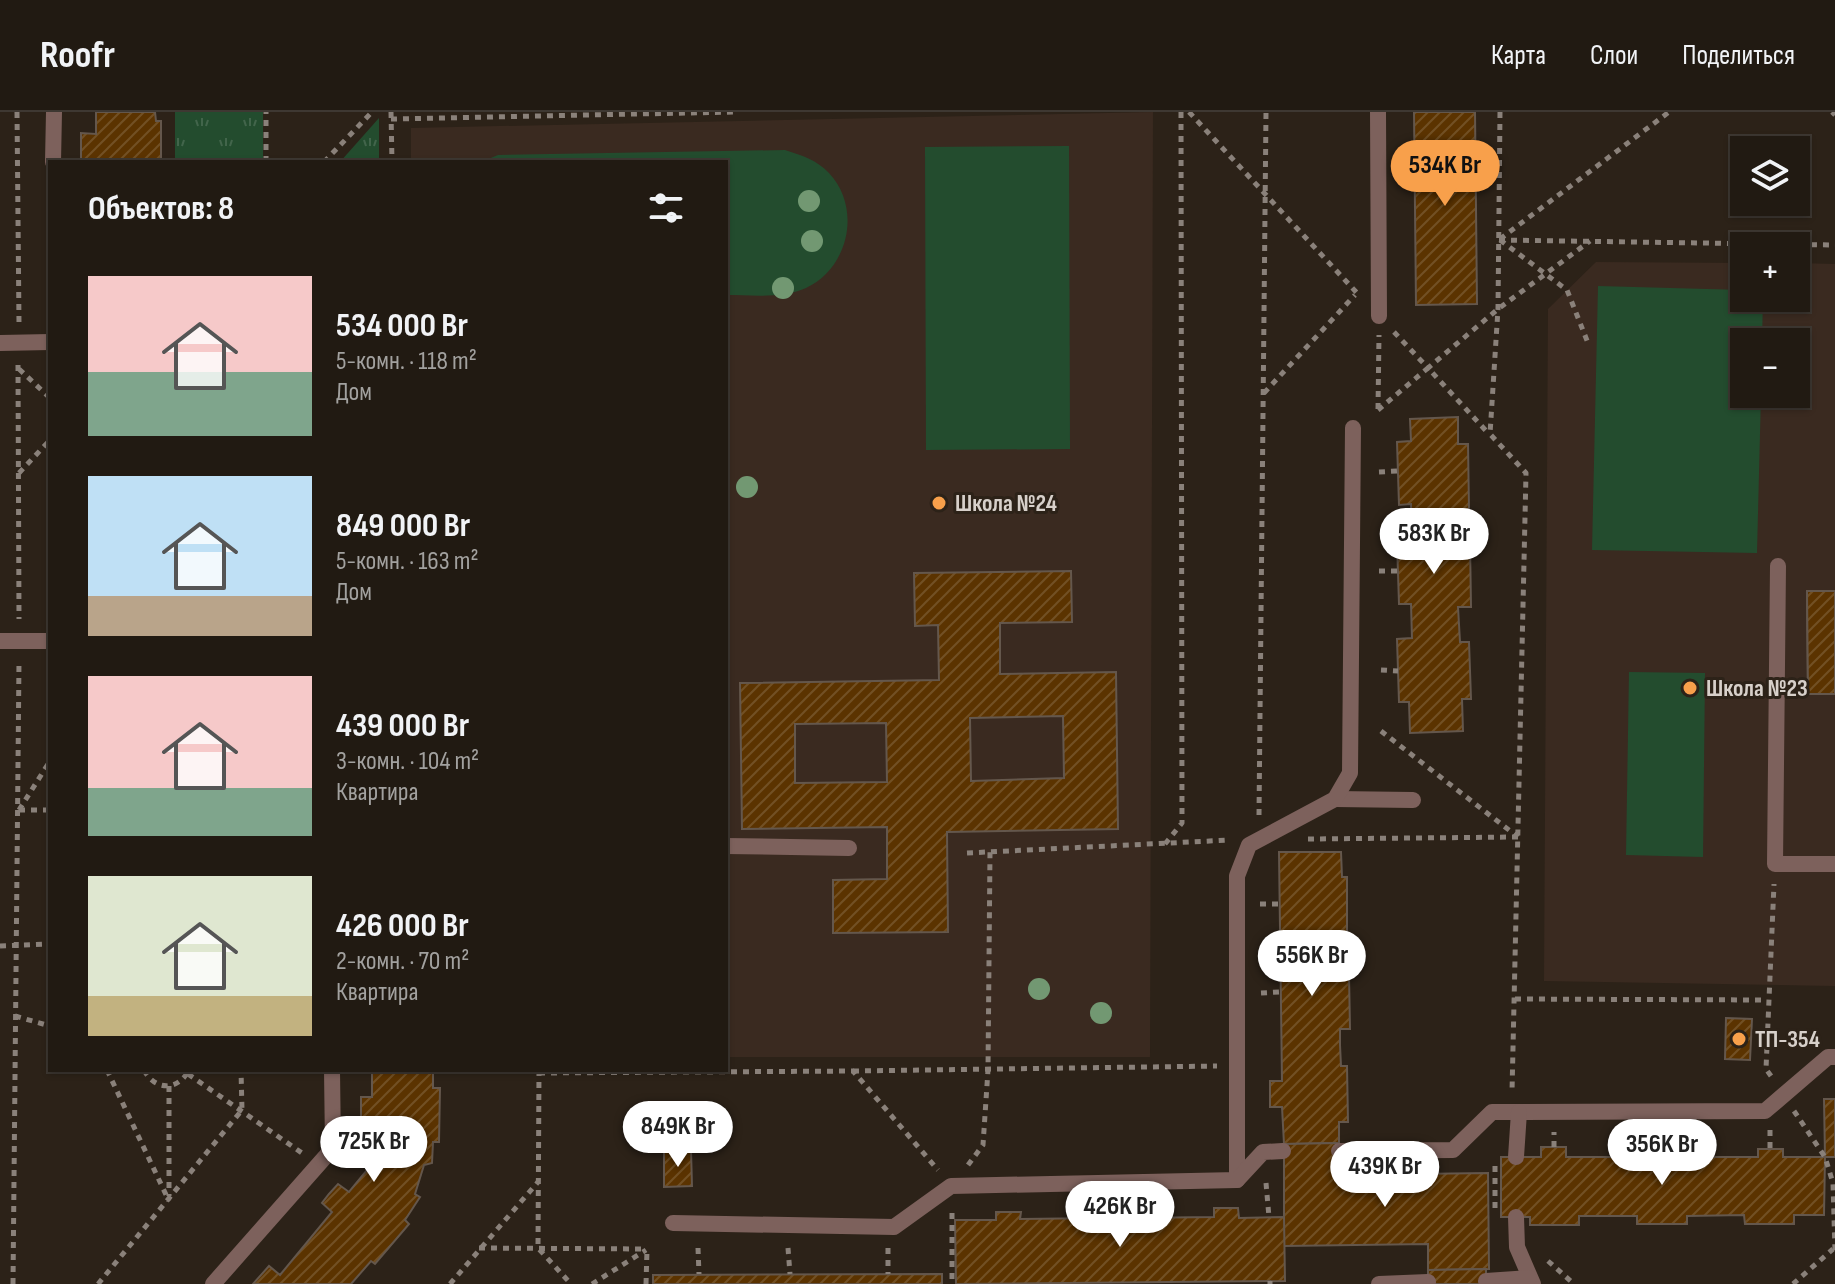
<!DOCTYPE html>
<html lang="ru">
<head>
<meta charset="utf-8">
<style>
  body { margin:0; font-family:"Sofia Sans Condensed",sans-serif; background:#2d2720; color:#f1f3f6; height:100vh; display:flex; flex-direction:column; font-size:30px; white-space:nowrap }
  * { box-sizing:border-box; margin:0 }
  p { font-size:26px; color:#a2a19f }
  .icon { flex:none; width:44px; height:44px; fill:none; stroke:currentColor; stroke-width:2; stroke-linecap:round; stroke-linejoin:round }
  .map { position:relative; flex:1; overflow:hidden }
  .details { position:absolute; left:48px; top:48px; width:680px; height:912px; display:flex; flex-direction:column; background:#211a12; border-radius:0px; box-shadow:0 2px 6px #0004,0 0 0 2px #3e3832 }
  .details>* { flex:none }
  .fabs { position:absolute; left:1730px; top:24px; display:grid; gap:16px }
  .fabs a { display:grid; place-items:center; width:80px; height:80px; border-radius:0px; background:#211a12; box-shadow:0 2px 6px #0004,0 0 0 2px #3e3832; font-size:40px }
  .price { position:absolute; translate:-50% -68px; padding:0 18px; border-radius:28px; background:#fff; color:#222; font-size:26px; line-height:52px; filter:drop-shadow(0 2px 4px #0008) }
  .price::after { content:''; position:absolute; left:50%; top:48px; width:24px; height:18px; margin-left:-12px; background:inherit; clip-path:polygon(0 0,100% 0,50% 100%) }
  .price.selected { background:#f8a04b; color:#111 }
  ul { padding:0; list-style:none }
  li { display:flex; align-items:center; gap:24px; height:200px; padding:0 40px }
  li span { display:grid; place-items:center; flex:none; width:224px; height:160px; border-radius:0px; color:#555 }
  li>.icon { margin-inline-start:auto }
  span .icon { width:96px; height:96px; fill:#fffc; stroke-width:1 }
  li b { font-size:34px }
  h2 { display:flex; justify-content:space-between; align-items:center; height:96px; padding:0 40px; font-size:34px }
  header { display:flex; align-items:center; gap:48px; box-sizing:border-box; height:112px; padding:0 40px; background:#211a12; border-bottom:2px solid #3e3832 }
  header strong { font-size:38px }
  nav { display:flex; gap:44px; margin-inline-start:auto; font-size:28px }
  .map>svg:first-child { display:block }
</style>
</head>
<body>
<header>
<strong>Roofr</strong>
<nav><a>Карта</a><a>Слои</a><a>Поделиться</a></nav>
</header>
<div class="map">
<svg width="1835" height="1172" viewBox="0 0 1835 1172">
  <defs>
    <pattern id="grass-tufts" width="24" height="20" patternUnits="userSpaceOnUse" patternTransform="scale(2)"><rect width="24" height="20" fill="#234c2e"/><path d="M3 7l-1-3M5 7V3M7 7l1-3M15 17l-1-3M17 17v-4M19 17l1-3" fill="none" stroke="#42654b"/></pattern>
    <pattern id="building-hatch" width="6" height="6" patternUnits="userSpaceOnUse" patternTransform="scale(2)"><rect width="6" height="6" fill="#5b3300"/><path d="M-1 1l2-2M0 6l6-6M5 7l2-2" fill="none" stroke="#725024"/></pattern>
  </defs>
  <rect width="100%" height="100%" fill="#2c2218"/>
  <g fill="#3a2a20" fill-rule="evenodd">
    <polygon points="1153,0 1150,945 726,945 726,50 411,50 411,16"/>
    <path d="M1596 150 1744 151V186H1796V151L1835 152V874L1544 869 1548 197ZM1744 230H1796V282H1744Z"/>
  </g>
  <g fill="url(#grass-tufts)">
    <rect x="175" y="0" width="88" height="50"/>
    <polygon points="379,6 379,50 340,50"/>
  </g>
  <g fill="#234c2e">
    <polygon points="1069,34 1070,337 926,338 925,35"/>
    <path d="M785 38C801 43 817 48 829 61 862 96 849 156 806 176 782 187 751 183 726 183V50H481L498 43Z"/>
    <polygon points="1598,174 1744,178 1744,186 1763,186 1762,230 1744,230 1744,282 1761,282 1757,441 1592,438"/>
    <polygon points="1629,560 1705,561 1703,745 1626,743"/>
  </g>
  <g fill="url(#building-hatch)" stroke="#64574c" stroke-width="2" fill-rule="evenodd">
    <polygon points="96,0 155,0 156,9 161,9 161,50 81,47 81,21 96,22"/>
    <polygon points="1414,0 1475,0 1477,192 1416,193"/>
    <polygon points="1458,305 1458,332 1468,332 1469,397 1459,398 1460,432 1470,431 1471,495 1458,495 1460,530 1469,530 1471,587 1462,587 1463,619 1410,621 1409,590 1399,590 1397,527 1412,526 1411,492 1399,492 1397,430 1412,429 1411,392 1399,393 1397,330 1411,329 1410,307"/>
    <path d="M1071 459 1072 510 1000 511V562L1116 560 1118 717 947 720 948 820 833 821V768L887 767V715L742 717 740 571 939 568 938 513 915 514 914 461ZM1063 604 1064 666 971 669 970 606ZM886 611 887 670 795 671V612Z"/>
    <polygon points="1807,479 1835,479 1835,582 1808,582"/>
    <polygon points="1807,479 1835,479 1835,582 1808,582"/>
    <polygon points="1279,740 1341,740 1342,765 1347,765 1347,821 1340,821 1340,863 1349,863 1350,917 1340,917 1340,933 1341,954 1347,954 1348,1010 1339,1010 1339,1031 1284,1032 1282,995 1270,995 1270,969 1282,969"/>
    <polygon points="1726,906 1752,907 1750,948 1725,947"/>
    <polygon points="372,958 433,958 433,976 440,976 439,1030 433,1030 432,1051 424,1053 415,1082 420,1085 405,1108 409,1112 375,1152 371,1149 351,1172 253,1172 269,1154 280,1163 332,1100 322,1091 329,1082 338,1072 349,1080 372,1052 372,1011 361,1012 361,985 372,985"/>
    <polygon points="1824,987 1835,987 1835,1045 1825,1045"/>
    <polygon points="1339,1031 1340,1063 1488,1061 1489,1157 1428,1158 1428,1132 1284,1134 1284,1032"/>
    <polygon points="1541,1035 1566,1035 1566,1045 1650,1045 1650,1036 1673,1036 1673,1045 1758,1045 1758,1037 1783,1037 1783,1045 1825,1045 1824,1103 1794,1103 1794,1112 1745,1112 1744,1103 1687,1104 1687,1112 1637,1112 1637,1104 1579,1104 1579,1113 1530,1113 1530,1105 1501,1105 1501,1045 1541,1045"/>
    <polygon points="691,1038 692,1074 664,1075 664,1039"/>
    <polygon points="1214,1096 1238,1096 1239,1106 1284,1105 1285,1169 956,1172 955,1108 996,1108 996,1100 1021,1100 1020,1107 1104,1106 1104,1099 1130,1099 1130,1106 1214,1105"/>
    <polygon points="1486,1157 1486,1172 1428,1172 1428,1158"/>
    <polygon points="942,1162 942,1172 653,1172 653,1163"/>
  </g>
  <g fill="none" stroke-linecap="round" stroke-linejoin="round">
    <g stroke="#8a817a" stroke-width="5" stroke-dasharray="6 6" stroke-linecap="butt">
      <polyline points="17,0 19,211"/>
      <polyline points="391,0 392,50"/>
      <polyline points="1189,0 1357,181"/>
      <polyline points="1500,0 1498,197 1490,322 1526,361 1512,980"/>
      <polyline points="1832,0 1835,3"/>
      <polyline points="391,7 735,0"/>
      <polyline points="266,50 266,0"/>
      <polyline points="324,50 372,0"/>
      <polyline points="1500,127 1669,0"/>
      <polyline points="1499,128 1835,133"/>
      <polyline points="1500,128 1567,178 1588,231"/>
      <polyline points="1394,220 1428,256 1498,197 1590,129"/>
      <polyline points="18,253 19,507"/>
      <polyline points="19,257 50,286"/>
      <polyline points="1264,281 1355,183"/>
      <polyline points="1378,297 1379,223"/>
      <polyline points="1378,298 1428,256 1489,322"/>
      <polyline points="1379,360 1398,359"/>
      <polyline points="19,361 50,328"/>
      <polyline points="1379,459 1398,459"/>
      <polyline points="1381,558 1398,559"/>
      <polyline points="1381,619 1518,725"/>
      <polyline points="19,698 50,649"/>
      <polyline points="19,698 50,698"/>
      <polyline points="1259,703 1266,0"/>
      <polyline points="1308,727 1519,725"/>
      <polyline points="1165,732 1182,711 1181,0"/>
      <polyline points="967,741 1230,728"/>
      <polyline points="1260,792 1280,792"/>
      <polyline points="0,834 50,832"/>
      <polyline points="1261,881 1280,880"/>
      <polyline points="1515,887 1767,888"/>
      <polyline points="15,904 50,914"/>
      <polyline points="107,958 169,1089"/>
      <path d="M144 958C155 979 178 979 189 958"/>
      <polyline points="539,958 538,1136 571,1172"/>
      <polyline points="853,959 1217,954"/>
      <polyline points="539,961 853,959 938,1058"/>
      <polyline points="188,962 302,1041"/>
      <polyline points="1771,964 1766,957 1774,772"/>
      <polyline points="169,974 169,1084"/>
      <polyline points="1794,999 1825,1045 1833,1071 1835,1139"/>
      <polyline points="1770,1018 1770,1037"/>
      <polyline points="1554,1035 1554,1020"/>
      <polyline points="1661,1036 1662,1021"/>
      <polyline points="968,1053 983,1033 988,958 990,740"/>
      <polyline points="1266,1071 1269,1105"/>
      <polyline points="1495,1096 1495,1054"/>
      <polyline points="952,1101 952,1172"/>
      <polyline points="479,1136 647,1137"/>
      <polyline points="698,1136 699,1162"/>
      <polyline points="788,1136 790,1162"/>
      <polyline points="888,1136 888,1162"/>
      <polyline points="1548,1149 1574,1172"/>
      <polyline points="1270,1169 1270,1172"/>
      <polyline points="13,1172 19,549"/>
      <polyline points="98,1172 242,998 241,958"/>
      <polyline points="450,1172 538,1070"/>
      <polyline points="592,1172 646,1138"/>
      <polyline points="646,1172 647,1138"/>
      <polyline points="1793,1172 1833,1137"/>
    </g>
    <g stroke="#7d615c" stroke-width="16">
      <polyline points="1378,0 1379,204"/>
      <polyline points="53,50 54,0"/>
      <polyline points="0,231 50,230"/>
      <polyline points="1778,454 1775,752 1835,752"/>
      <polyline points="0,529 50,529"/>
      <polyline points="1335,687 1413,688"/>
      <polyline points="726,734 849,736"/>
      <polyline points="1339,1039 1453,1038 1492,1000 1765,999 1828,945 1835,945"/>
      <polyline points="1516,1045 1519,1000"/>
      <polyline points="1237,1068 1237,764 1249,733 1335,687 1350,661 1353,316"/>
      <polyline points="1516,1105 1517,1135 1533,1172"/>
      <polyline points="673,1111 894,1115 951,1074 1237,1068 1263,1040 1283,1039"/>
      <polyline points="1486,1169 1529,1166"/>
      <polyline points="213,1172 333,1036 332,958"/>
      <polyline points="1379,1172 1428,1170"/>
    </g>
  </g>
  <g fill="#729872">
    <circle cx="809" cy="89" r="11"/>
    <circle cx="812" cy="129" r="11"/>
    <circle cx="783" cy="176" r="11"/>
    <circle cx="747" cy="375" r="11"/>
    <circle cx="1039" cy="877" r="11"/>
    <circle cx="1101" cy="901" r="11"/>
  </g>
  <g fill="#f8a04b" stroke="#2c2218" stroke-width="3">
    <circle cx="939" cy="391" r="8"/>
    <circle cx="1690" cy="576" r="8"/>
    <circle cx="1739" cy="927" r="8"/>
  </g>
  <g text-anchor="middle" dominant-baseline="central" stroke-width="6" stroke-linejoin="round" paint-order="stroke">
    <g font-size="24" font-weight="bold" fill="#d7d0ca" stroke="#2c2218" text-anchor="start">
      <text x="955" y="391">Школа №24</text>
      <text x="1706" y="576">Школа №23</text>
      <text x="1755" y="927">ТП-354</text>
    </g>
  </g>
</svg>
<div class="fabs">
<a><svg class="icon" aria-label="layers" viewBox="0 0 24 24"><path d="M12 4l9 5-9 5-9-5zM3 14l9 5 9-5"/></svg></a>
<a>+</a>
<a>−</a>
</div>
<b class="price selected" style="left:1445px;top:96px">534K Br</b>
<b class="price" style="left:1434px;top:464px">583K Br</b>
<b class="price" style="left:1312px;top:886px">556K Br</b>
<b class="price" style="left:678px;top:1057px">849K Br</b>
<b class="price" style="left:374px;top:1072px">725K Br</b>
<b class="price" style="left:1662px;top:1075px">356K Br</b>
<b class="price" style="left:1385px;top:1097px">439K Br</b>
<b class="price" style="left:1120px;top:1137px">426K Br</b>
<section class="details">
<h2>Объектов: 8<svg class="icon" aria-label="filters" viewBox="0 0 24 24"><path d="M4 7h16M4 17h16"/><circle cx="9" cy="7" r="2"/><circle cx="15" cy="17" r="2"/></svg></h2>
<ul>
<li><span style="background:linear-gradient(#f6c9c9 60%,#7fa58c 0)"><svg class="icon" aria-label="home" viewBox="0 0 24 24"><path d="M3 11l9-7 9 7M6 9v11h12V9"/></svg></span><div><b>534 000 Br</b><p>5-комн. · 118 m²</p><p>Дом</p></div></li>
<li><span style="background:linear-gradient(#bfe0f5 75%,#b9a48a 0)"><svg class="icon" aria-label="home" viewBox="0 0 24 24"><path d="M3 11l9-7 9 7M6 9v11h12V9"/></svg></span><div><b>849 000 Br</b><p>5-комн. · 163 m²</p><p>Дом</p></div></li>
<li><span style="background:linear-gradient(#f6c9c9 70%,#7fa58c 0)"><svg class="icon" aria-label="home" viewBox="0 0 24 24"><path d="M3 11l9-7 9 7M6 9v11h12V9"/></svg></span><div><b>439 000 Br</b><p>3-комн. · 104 m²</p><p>Квартира</p></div></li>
<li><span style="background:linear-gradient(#dfe7d0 75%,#c2b280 0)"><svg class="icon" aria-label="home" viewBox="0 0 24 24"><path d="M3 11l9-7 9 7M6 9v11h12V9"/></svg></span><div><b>426 000 Br</b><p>2-комн. · 70 m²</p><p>Квартира</p></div></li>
</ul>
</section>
</div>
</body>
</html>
